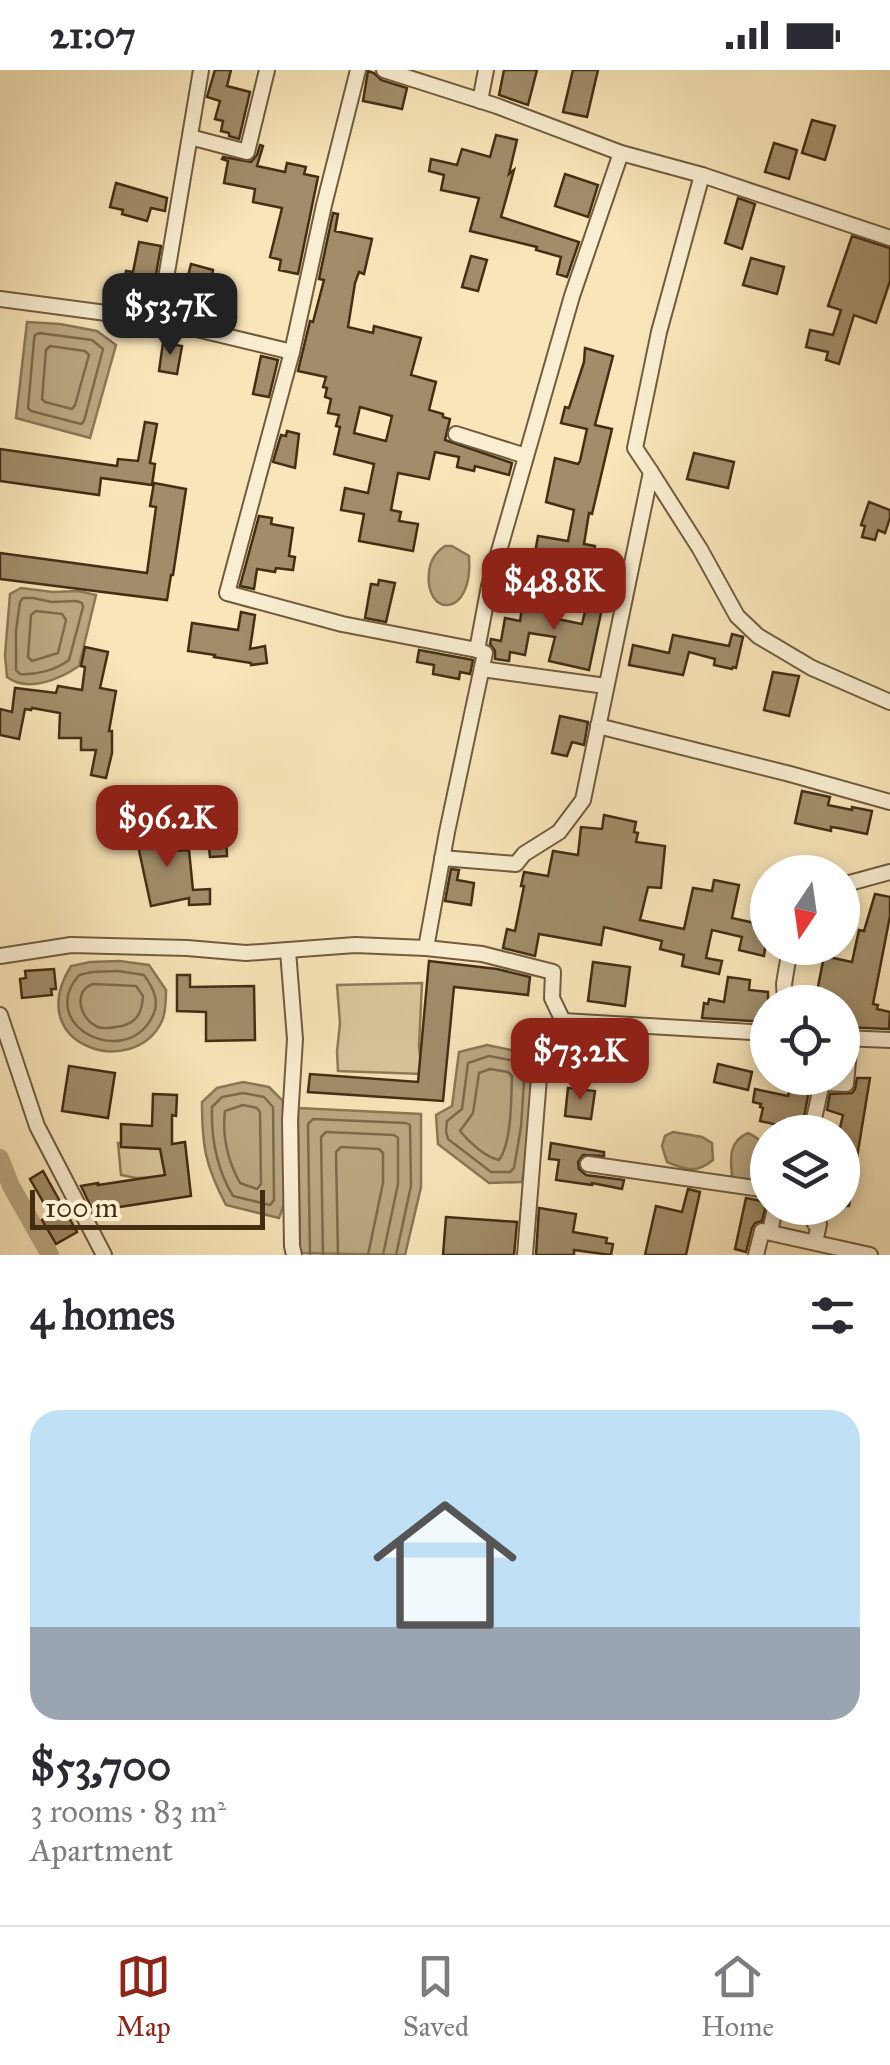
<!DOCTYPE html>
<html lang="en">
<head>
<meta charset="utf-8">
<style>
  body { margin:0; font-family:"IM FELL Great Primer",serif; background:#f2f2f3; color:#2b2b33; height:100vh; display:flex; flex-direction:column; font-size:38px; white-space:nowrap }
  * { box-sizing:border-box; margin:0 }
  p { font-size:32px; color:#7c7c81 }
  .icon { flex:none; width:55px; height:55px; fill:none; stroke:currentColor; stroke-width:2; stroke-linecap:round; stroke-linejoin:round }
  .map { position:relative; height:1185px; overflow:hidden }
  .side { display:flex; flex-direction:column; background:#fff; flex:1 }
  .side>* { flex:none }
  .needle { width:65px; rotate:193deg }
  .controls { position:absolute; left:750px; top:785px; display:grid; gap:20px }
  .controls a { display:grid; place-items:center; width:110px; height:110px; border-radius:50%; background:#fff; box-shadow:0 5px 15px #0003; font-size:50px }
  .scale { position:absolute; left:30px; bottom:25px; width:235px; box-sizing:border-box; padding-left:10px; border:5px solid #432e14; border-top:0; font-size:28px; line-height:35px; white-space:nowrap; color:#432e14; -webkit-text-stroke:8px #faeed2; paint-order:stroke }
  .price { position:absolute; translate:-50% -85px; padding:0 22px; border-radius:20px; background:#8f2418; color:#fff; font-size:32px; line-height:65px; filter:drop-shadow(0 2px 5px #0008) }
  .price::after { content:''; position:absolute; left:50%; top:60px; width:30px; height:22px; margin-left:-15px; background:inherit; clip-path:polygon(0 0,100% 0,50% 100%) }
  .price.selected { background:#222; color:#fff }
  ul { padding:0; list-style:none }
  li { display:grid; align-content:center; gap:20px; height:530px; padding:0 30px }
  li span { display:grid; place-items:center; height:310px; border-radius:30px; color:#555 }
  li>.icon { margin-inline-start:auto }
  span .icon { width:180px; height:180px; fill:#fffc; stroke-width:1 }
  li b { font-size:42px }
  h2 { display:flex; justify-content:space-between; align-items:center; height:120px; padding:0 30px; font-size:42px }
  .status { display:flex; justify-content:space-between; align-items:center; height:70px; padding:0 50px; background:#fff; direction:ltr }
  .status svg { height:28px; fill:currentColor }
  .menu { display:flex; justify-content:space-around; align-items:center; height:140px; border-top:2px solid #e1e1e2; background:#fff; font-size:28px; color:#7c7c81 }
  .menu a { display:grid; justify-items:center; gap:5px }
  .menu .selected { color:#8f2418 }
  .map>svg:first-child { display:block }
</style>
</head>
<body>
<div class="status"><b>21:07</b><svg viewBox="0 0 49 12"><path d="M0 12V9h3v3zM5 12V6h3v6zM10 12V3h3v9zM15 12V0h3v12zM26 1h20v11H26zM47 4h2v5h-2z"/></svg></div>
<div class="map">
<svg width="890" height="1185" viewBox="0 0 890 1185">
  <rect width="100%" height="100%" fill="#f8e5b9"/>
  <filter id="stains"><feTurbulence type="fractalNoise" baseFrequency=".002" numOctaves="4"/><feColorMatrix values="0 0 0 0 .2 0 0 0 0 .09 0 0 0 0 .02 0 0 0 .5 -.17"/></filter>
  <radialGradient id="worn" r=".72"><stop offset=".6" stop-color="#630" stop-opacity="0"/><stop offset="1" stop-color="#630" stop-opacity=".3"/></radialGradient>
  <g fill="#d9c69d" stroke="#8e7a58" stroke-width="2.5">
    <polygon points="422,913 419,976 422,1004 338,1001 337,982 340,953 337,915"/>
    <polygon points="118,1073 166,1077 167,1107 136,1108 121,1105"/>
  </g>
  <g fill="#baa781" stroke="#8a7755" stroke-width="2.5">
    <polygon points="27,252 60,254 97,261 116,275 90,368 16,348"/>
    <path d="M445 476H452L469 486C474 549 424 548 429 502 430 491 436 482 445 476Z"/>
    <path d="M21 518 53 522 78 521 96 525 79 596C60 609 28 623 7 607L5 585 10 524Z"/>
    <path d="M119 891 149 895 166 920C166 929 166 942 162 951 134 1011 21 976 71 896L90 892Z"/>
    <polygon points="487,975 530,984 535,991 531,1059 522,1112 489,1113 438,1074 436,1045 452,1036 459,982"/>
    <path d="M243 1012 269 1017 283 1031 284 1134 279 1148 226 1135C205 1095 202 1076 202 1032L217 1018Z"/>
    <polygon points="298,1038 421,1044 421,1117 405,1185 300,1183"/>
    <path d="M673 1062 702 1067 712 1073 713 1090C696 1104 686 1100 667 1092L662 1076 665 1066Z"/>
    <path d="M748 1063C772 1073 769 1098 754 1115L745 1114 732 1106C730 1088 729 1071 748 1063Z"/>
  </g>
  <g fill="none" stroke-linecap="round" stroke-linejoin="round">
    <g stroke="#7e6a4a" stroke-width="2.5">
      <polygon points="39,263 92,270 103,279 84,351 81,354 31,341 28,338 34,270 35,265"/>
      <polygon points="50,276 85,281 89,285 75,335 72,339 45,332 42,329 46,280"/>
      <path d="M33 528 52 532 76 531 82 533 83 537 69 590C56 600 37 605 20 604L16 600V561L20 532 23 528Z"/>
      <polygon points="36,541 62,544 66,550 58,583 32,591 28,587 31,545"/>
      <path d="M118 901 144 905C154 919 161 933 151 949 123 999 36 955 79 905L92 902Z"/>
      <path d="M93 914 136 916 143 926C142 941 138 952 122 956 114 957 105 960 98 957 80 950 72 921 93 914Z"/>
      <polygon points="489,986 521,992 525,996 521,1057 514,1098 510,1102 491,1102 448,1069 446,1061 447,1051 462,1039 468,993"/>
      <path d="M490 999 508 1002 512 1006C511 1029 512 1072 499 1090 485 1087 469 1072 460 1061L473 1043 479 1003Z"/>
      <path d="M243 1023 264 1027 273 1037 274 1130 270 1135 233 1126C216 1098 211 1069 212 1037L222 1027Z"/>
      <path d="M243 1035 257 1038 260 1042 261 1114 257 1119 240 1113C228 1091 222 1066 225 1041Z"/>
      <polyline points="310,1185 308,1054 313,1049 406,1053 410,1055 411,1116 396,1185"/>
      <polyline points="323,1185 321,1067 326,1062 394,1065 398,1068 398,1114 383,1185"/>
      <polyline points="338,1185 336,1082 341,1077 379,1079 383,1083 383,1113 368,1185"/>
    </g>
    <polyline stroke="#baa781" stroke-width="18" points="0,1088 11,1116 50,1185"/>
  </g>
  <g fill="#a18d6a" stroke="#432e14" stroke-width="2.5" fill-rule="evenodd">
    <polygon points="215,0 231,0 227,16 250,22 239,69 229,66 229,63 221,61 223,51 215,49 220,31 207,27"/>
    <polygon points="504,0 537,0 528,35 499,25"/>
    <polygon points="573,0 598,0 587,47 563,42"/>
    <polygon points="368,1 374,3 381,10 407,18 402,39 363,31"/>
    <polygon points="812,50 835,56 825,90 802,83"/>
    <polygon points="496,65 517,70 509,104 514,100 501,147 579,172 567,207 557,204 561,187 536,180 537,177 470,161 479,128 441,120 444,105 429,101 431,89 457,95 462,79 490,87"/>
    <polygon points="774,73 797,80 789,109 765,102"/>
    <polygon points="260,75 263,76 257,96 285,102 287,93 306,97 304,104 318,107 298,204 279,200 281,190 270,187 282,138 253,132 255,119 224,113 228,91 222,89 223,87 251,92 257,85"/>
    <polygon points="565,104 598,115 588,147 555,136"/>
    <polygon points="116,113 167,128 165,141 151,138 147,151 122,144 123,140 110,137"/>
    <polygon points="738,128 755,134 742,179 725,173"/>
    <path d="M333 143 338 144 335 161 372 169 364 204 359 202 355 213 348 257 373 263 374 256 421 268 411 305 436 312 429 340 443 344V347L450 349 445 370 512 393 509 405 475 396 474 401 457 397 459 387 435 382 429 409 398 403 391 440 401 442 399 451 418 454 413 481 359 471 364 444 341 440 345 418 368 423 374 394 334 384 340 357 336 356 339 345 328 343 331 329 325 327 327 318 323 317 326 307 298 301 310 251 313 252 324 210 319 209ZM360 337 392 346 386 371 354 363Z"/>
    <polygon points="852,166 890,178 890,211 876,253 854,245 839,294 826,290 828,282 806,277 810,260 833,265 841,240 828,236"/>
    <polygon points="139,172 161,176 150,238 146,238 146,235 120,230 126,201 133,202"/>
    <polygon points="471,186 487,190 478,221 462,217"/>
    <polygon points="751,188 784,197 777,224 743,215"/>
    <polygon points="191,194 213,200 212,206 220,208 214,229 235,233 232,248 210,244 209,247 205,246 204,250 171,242 176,215 185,218"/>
    <polygon points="163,273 182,276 177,304 159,301"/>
    <polygon points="585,278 613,286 595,355 612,359 592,444 589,443 584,474 595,476 586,519 574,516 578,497 534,489 538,466 568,471 574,440 546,432 555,388 578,394 580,391 587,359 561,353 565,337 569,338 584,292"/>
    <polygon points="261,286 278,290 269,327 253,324"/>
    <polygon points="145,352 157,354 150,393 155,394 152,415 101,408 99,425 0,411 0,379 117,396 118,389 138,391"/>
    <polygon points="287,361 299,364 295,398 273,392 281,365 286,366"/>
    <polygon points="694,383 734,392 728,418 687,409"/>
    <polygon points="154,413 186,419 173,505 171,505 167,530 0,509 0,483 147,503 156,437 150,436"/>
    <polygon points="869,432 890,440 890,448 885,463 878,460 875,470 862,467 865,456 861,455"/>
    <polygon points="259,446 272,448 271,454 293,458 289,486 295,487 293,500 276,498 275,502 257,499 254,519 240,516"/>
    <polygon points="379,510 395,513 386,552 365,548 371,514 378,515"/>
    <polygon points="590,520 605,524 589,600 549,591 555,567 529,563 525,585 510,582 509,591 495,589 495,581 490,574 491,569 501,571 505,548 520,551 523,532 554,538 552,548 582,554"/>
    <polygon points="241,542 255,545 250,579 265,576 267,593 251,595 251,593 214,587 215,585 188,581 192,553 238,560"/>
    <polygon points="732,564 743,567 736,598 733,597 732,599 714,595 715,589 689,582 683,605 629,595 633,575 669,583 673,565 729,576"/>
    <polygon points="85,577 108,582 100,618 116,621 109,661 112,661 112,683 106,708 91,705 96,680 81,680 81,668 59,668 60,643 32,638 31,640 25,639 19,669 0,665 0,639 12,642 15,618 56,623 58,616 82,620 85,597 81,596"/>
    <polygon points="419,580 473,590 470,604 460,602 459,609 433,604 434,595 417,592"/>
    <polygon points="773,602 799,606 789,646 764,640"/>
    <polygon points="560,646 588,652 584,675 572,672 567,686 552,683"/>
    <polygon points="802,721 830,727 828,735 852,740 852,737 872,741 867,764 838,758 831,757 831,761 795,753"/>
    <polygon points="604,745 636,752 634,762 638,763 636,772 665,776 661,818 648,817 640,850 684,859 693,818 712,821 714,810 739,815 732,848 768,856 764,886 739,880 742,867 712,860 706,888 722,891 719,904 682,896 684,885 660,879 662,871 604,857 601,875 539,864 535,886 503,878 507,859 515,861 524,816 521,816 524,802 548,806 553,781 578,785 581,757 602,759"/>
    <polygon points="218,747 220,764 226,764 227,786 210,787 206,749"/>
    <polygon points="166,755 172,781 189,780 193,820 210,819 210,834 189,835 189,828 151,836 135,762"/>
    <polygon points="451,799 459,800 457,810 474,813 471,835 445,831"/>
    <polygon points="875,824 890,827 890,846 873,934 878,935 877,939 890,942 889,959 842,957 842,932 815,932 824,886 852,892 859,860 864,861"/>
    <polygon points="429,891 497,899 530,907 528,925 454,917 443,1031 308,1022 310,1004 418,1012"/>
    <polygon points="593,892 630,897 625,936 588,931"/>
    <polygon points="54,899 56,919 51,919 52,925 22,928 20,909 26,908 25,901"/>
    <polygon points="177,905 190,905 190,917 254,916 255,970 206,971 206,942 177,941"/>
    <polygon points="728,907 750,910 749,920 768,922 768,952 702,948 704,933 708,934 709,929 724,932"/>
    <polygon points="718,994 752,1002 748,1020 714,1012"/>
    <polygon points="69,996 115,1003 108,1048 62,1041"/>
    <polygon points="857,1008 870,1008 849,1136 842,1136 842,1095 849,1070 842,1069 842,1062 839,1062 843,1045 827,1040 830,1024 852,1023 855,1019"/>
    <polygon points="791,1012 810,1016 801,1062 782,1059 783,1056 760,1051 763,1038 760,1037 761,1034 753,1032 755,1019 788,1026"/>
    <polygon points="568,1018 595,1021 591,1049 565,1046"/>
    <polygon points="153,1024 177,1025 176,1046 172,1045 172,1074 185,1072 191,1126 106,1139 105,1135 91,1137 81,1116 98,1113 98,1115 165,1105 160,1079 121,1077 121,1054 152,1056"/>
    <polygon points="551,1073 604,1082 604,1086 583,1085 578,1092 579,1099 586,1105 624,1110 622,1119 592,1113 592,1115 556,1110 559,1090 549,1089"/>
    <polygon points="43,1101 77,1162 56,1174 42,1150 50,1144 30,1109"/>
    <polygon points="688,1119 700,1122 686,1185 645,1185 656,1136 682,1142"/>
    <polygon points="746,1128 767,1132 762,1151 755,1153 752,1158 746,1182 735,1179"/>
    <polygon points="539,1138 576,1144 573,1162 607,1168 606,1173 613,1174 611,1185 574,1180 574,1185 536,1185"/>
    <polygon points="446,1147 517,1152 514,1185 443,1185"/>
  </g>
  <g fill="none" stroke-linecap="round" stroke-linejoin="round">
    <g stroke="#705c3d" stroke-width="18">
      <g id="minor">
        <polyline points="201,0 159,250 292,282"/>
        <polyline points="358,0 324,135 292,282 227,523 342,554 477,580 489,516 572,226 621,83"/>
        <polyline points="384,0 497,36 621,83 702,105 890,168"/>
        <polyline points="480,31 486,0"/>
        <polyline points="190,67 247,82 267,0"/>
        <polyline points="0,229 159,250"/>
        <polyline points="456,364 526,386"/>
        <polyline points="651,402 700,479 737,546 758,566 812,598 890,632"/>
        <polyline points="482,599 606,616"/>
        <polyline points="598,656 790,704 890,732"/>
        <polyline points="442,788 516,794 524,784 559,762 583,730 651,402 635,378 659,262 702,105"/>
        <polyline points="842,815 890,802"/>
        <polyline points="426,878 447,762 485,583 477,580"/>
        <polyline points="288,881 295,969 290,1050 292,1176 294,1185"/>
        <polyline points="0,886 71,875 187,878 246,883 355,875 426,878 482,884 553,902 552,928 563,951"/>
        <polyline points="785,932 784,914 790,878"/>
        <polyline points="0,945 37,1056 104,1185"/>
        <polyline points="563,951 768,963"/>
        <polyline points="843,968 890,970"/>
        <polyline points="811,1062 822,1013 846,1014 850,968"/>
        <polyline points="588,1094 768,1120"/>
        <polyline points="770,1162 775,1138"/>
        <polyline points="815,1172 819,1154 815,1154 818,1138"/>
        <polyline points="525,1185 540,995 547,969 563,951"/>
        <polyline points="756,1185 762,1161 870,1185"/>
      </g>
    </g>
    <use href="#minor" stroke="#faeed2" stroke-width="14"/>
  </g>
  <rect width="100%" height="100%" filter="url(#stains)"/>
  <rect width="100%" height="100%" fill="url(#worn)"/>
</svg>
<div class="controls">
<a><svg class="needle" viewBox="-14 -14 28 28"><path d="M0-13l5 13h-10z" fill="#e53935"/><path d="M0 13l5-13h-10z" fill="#7c7c81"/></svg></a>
<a><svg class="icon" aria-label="locate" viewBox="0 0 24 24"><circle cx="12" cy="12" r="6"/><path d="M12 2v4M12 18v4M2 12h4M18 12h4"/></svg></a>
<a><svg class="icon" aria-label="layers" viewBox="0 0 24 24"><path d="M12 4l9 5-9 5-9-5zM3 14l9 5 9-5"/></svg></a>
</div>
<div class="scale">100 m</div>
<b class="price selected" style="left:170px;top:288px">$53.7K</b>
<b class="price" style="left:554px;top:563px">$48.8K</b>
<b class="price" style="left:167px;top:800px">$96.2K</b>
<b class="price" style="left:580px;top:1033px">$73.2K</b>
</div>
<section class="side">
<h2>4 homes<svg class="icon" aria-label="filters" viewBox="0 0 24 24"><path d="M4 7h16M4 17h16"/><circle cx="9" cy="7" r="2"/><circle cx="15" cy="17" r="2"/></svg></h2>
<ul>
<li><span style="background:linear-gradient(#bfe0f5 70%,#9aa5b1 0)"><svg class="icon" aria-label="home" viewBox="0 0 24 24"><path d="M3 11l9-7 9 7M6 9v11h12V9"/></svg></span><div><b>$53,700</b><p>3 rooms · 83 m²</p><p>Apartment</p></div></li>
</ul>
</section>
<nav class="menu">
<a class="selected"><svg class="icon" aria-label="map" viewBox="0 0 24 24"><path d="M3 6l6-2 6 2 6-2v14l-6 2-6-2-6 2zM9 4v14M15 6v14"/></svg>Map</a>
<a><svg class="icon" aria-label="saved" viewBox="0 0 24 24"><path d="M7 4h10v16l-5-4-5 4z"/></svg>Saved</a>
<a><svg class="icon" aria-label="home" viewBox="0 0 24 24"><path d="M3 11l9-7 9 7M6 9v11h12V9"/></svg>Home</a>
</nav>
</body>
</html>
